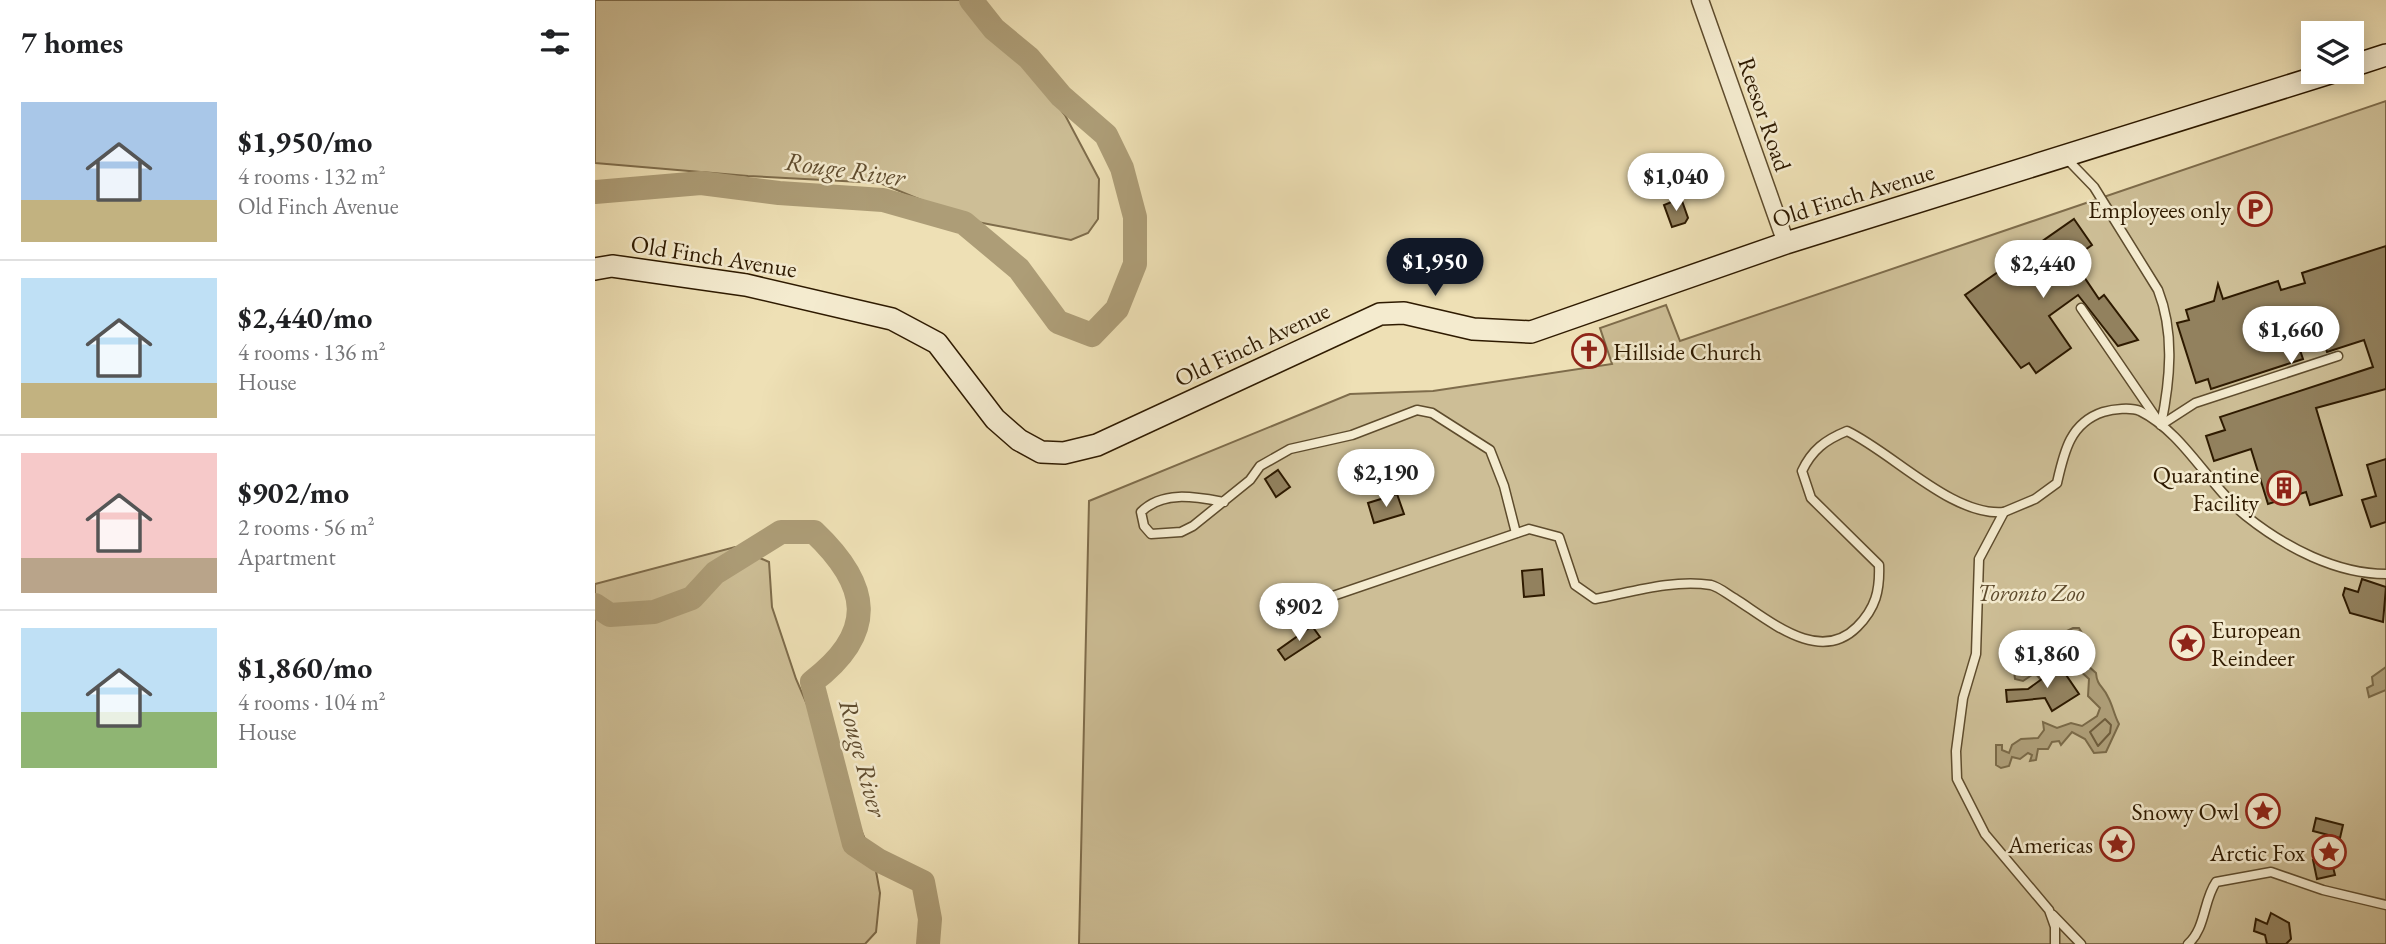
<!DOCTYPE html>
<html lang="en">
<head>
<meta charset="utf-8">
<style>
  body { margin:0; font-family:"EB Garamond",serif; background:#f6f6f6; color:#202124; height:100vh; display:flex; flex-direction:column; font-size:26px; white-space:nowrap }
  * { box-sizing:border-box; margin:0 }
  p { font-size:23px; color:#757577 }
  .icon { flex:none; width:38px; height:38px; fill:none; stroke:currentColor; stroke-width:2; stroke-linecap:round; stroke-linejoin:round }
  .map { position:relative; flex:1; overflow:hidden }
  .panel { display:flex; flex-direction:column; background:#fff; width:595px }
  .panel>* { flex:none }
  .fabs { position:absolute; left:1706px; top:21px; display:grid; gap:14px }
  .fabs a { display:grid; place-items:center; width:63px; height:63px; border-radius:0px; background:#fff; box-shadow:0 4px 18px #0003; font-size:35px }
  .price { position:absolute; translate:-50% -60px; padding:0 16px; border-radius:24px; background:#fff; color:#222; font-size:23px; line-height:46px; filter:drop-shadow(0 2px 4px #0008) }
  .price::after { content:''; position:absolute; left:50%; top:42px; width:21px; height:16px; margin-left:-10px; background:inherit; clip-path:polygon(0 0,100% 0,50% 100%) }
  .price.selected { background:#111827; color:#fff }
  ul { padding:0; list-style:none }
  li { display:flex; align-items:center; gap:21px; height:175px; padding:0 21px }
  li+li { border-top:2px solid #e0e0e0 }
  li span { display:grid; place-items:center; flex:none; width:196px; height:140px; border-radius:0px; color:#555 }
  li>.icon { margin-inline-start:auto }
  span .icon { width:84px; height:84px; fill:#fffc; stroke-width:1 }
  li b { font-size:30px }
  h2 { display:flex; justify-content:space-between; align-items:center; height:84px; padding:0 21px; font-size:30px }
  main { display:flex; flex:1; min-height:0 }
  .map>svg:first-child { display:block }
</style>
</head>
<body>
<main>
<section class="panel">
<h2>7 homes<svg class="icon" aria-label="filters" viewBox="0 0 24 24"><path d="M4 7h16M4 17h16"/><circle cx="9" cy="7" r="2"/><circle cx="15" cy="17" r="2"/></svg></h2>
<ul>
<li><span style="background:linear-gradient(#a9c7e8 70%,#c2b280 0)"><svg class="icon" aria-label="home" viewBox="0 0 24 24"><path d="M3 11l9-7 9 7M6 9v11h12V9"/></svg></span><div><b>$1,950/mo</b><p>4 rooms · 132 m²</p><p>Old Finch Avenue</p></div></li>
<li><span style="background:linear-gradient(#bfe0f5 75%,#c2b280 0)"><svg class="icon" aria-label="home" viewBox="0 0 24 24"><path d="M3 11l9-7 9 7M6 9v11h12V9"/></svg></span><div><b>$2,440/mo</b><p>4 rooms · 136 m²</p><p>House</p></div></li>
<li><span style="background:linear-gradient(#f6c9c9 75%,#b9a48a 0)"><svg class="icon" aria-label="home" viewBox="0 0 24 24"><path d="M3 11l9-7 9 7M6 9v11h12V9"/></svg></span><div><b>$902/mo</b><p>2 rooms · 56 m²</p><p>Apartment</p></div></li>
<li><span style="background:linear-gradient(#bfe0f5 60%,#8fb573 0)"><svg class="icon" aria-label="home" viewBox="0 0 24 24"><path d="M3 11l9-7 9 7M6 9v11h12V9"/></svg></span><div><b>$1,860/mo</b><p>4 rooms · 104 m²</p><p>House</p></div></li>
</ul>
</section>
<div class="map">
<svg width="1791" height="944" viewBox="0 0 1791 944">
  <rect width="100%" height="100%" fill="#eee0b5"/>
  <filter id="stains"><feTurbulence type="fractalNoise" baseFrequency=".00286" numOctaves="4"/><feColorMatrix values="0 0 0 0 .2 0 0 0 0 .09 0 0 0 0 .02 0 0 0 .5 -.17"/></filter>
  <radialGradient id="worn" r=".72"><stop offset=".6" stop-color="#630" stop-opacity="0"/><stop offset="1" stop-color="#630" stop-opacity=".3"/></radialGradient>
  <g fill="#cdbe96" stroke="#7e6c4b" stroke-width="2">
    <polygon points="0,0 377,0 470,115 504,179 503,219 493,233 476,240 377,221 285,183 153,176 0,163"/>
    <polygon points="1791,101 1791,944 484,944 494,501 755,394 838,391 1017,364 1005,328 1071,305 1085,341"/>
    <polygon points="140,547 174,562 177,607 201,679 279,860 285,893 281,932 270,944 0,944 0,584"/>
  </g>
  <g fill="#ad9d77" stroke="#7a6947" stroke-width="2">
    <path d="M1478 628H1484L1493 643 1491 664 1501 673C1502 686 1508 686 1513 697 1518 706 1519 715 1524 724L1511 752 1499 753 1490 739 1477 732 1466 745 1464 741 1457 742 1453 749H1443L1441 760 1435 761 1437 755 1433 753 1425 759 1417 757 1414 766 1406 768 1401 765V745H1407V750L1414 753 1417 745 1426 739 1443 738 1449 730 1448 722 1462 728 1476 723 1487 726 1502 716 1505 708 1493 696 1494 679 1482 668 1483 650 1477 642 1449 666 1452 675 1446 680 1440 673 1428 681 1420 679 1418 664 1432 667 1455 639Z"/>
    <polygon points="1791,667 1791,690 1774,697 1772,688 1778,685 1777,677"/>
  </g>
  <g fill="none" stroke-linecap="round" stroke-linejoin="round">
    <polygon stroke="#6e5c3c" stroke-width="2" points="1510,719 1516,725 1515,733 1503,746 1495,732"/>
    <g stroke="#ad9d77" stroke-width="24">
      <polyline points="0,192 106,183 184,193 288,200 369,223 424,269 463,322 497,335 522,309 540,264 540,217 527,168 511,135 466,96 434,58 399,29 376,0"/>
      <path d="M0 605 15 615 59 612 97 598 120 573 186 532H219C275 585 283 632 217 682L259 844 283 860 328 882 335 919 333 944"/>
    </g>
  </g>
  <g fill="#92815e" stroke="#2e1a00" stroke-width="2">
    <polygon points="1086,198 1093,218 1090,223 1077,227 1069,205"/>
    <polygon points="1479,219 1497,245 1477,259 1504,299 1509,295 1543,340 1523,346 1483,295 1454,316 1476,348 1441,373 1434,363 1426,368 1370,295"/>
    <polygon points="1791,246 1791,389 1721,408 1747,495 1715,505 1711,492 1673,504 1656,449 1619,461 1611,436 1630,430 1625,417 1778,367 1769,340 1732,352 1729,342 1705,350 1708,359 1616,389 1613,379 1601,383 1582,323 1594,320 1591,310 1619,301 1623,284 1628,299 1683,281 1686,290 1710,283 1707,273"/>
    <polygon points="999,337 1007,360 990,366 982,342"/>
    <polygon points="1791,459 1791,522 1776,527 1767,500 1781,496 1772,465"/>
    <polygon points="683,470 695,487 681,497 670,479"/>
    <polygon points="802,494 809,514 779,523 773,503"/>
    <polygon points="947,569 949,595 929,597 927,571"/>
    <polygon points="1767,579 1791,587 1788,622 1755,613 1748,595 1750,588 1763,592"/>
    <polygon points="717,626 725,637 690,660 683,650"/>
    <polygon points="1465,666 1484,694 1457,711 1450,698 1412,702 1411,690 1433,689"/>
    <polygon points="1721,818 1748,825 1745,838 1718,831"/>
    <polygon points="1735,855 1740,875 1722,879 1718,860"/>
    <polygon points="1676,913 1694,923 1696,939 1691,944 1672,944 1670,935 1659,931 1661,919 1672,924"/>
  </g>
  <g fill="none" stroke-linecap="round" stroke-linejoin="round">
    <g stroke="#5e4c2d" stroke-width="11">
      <g id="lane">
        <path d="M1470 157 1499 187 1563 290C1580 333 1575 381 1566 425"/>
        <polyline points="1486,308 1566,425 1600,403 1743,356"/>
        <path d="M629 502C601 497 568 490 546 512L549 526 556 534 586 532 598 526 655 480 665 466 695 449 757 435 822 410 837 413 895 450 909 486 921 533"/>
        <path d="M691 612 934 529 964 537 980 585 1000 599C1037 592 1078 579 1116 585 1124 587 1132 594 1139 598 1174 620 1224 665 1262 627 1281 608 1285 590 1284 565L1216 498 1207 471C1217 450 1230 440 1252 431 1298 453 1358 517 1409 512"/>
        <polyline points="1458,915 1486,944"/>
        <path d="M1460 944V927L1454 910 1390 834 1362 779 1361 751 1368 698 1381 654 1384 559 1409 512 1440 499 1462 483C1469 452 1475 423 1508 412 1518 409 1536 407 1545 411 1589 433 1613 485 1651 516 1690 547 1741 574 1791 574"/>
        <path d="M1593 944C1611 928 1608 901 1621 882L1676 872 1728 890 1791 905"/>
      </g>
    </g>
    <g stroke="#5e4c2d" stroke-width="19">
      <polyline id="street" points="1105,0 1191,243"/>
    </g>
    <g stroke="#2e1a00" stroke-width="24">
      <g id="secondary">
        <polyline points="1757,66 1791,55"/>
        <polyline points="0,269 17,266 151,285 297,319 342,343 400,419 424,440 446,452 469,453 502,445 785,314 809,313 878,329 936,332 1191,243 1738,72"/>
      </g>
    </g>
    <use href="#lane" stroke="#f4ebcf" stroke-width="8"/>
    <use href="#street" stroke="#f4ebcf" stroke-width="16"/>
    <use href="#secondary" stroke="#f4ebcf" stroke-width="21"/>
  </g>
  <defs>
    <g id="parking-ring" transform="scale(1.75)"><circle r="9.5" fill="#f4ebcf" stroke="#8f2418" stroke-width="1.5"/><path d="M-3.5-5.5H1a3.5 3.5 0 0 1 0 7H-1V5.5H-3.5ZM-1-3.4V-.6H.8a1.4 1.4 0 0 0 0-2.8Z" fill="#8f2418"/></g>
    <g id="church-ring" transform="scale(1.75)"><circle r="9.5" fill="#f4ebcf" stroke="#8f2418" stroke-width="1.5"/><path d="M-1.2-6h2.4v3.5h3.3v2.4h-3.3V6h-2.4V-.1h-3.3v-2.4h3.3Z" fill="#8f2418"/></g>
    <g id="building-ring" transform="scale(1.75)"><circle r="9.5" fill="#f4ebcf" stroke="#8f2418" stroke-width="1.5"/><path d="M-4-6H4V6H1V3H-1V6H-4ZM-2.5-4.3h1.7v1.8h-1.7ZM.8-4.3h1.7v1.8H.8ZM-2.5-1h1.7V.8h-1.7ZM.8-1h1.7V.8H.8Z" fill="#8f2418"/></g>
    <g id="sight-ring" transform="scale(1.75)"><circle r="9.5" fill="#f4ebcf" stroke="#8f2418" stroke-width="1.5"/><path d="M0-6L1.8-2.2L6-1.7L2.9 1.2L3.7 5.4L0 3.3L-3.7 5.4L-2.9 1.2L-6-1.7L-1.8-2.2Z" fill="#8f2418"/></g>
  </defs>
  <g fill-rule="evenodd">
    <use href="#parking-ring" x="1660" y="209"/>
    <use href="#church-ring" x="994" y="351"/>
    <use href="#building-ring" x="1689" y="488"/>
    <use href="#sight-ring" x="1592" y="643"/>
    <use href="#sight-ring" x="1668" y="811"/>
    <use href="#sight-ring" x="1522" y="844"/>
    <use href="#sight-ring" x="1734" y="852"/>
  </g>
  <g text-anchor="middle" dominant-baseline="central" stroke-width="5" stroke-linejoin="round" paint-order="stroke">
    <g font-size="24" fill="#2e1a00" stroke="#f4ebcf">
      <text transform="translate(1170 114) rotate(71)">Reesor Road</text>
      <text transform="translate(1258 195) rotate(-17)">Old Finch Avenue</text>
      <text transform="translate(119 256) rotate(9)">Old Finch Avenue</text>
      <text transform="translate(657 344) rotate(-25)">Old Finch Avenue</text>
    </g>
    <g font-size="24" fill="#2e1a00" stroke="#f4ebcf" text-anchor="end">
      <text x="1636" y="209">Employees only</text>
      <text x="1018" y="351" text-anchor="start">Hillside Church</text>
      <text x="1664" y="474">Quarantine<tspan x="1664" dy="28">Facility</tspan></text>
      <text x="1616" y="629" text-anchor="start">European<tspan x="1616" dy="28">Reindeer</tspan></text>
      <text x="1644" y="811">Snowy Owl</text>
      <text x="1498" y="844">Americas</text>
      <text x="1710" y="852">Arctic Fox</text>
    </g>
    <g font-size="24" font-style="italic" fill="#5e4b2d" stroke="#f4ebcf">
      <text x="1436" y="592">Toronto Zoo</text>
    </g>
    <g font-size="26" font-style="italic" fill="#614e30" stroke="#f4ebcf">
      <text transform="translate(250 169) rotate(8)">Rouge River</text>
      <text transform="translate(268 758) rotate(75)">Rouge River</text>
    </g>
  </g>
  <rect width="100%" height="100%" filter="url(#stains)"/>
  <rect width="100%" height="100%" fill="url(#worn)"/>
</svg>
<div class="fabs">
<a><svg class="icon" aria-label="layers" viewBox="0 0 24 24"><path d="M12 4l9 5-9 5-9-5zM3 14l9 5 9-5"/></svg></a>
</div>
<b class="price" style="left:1081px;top:213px">$1,040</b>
<b class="price selected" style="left:840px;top:298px">$1,950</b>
<b class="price" style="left:1448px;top:300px">$2,440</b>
<b class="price" style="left:1696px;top:366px">$1,660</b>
<b class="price" style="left:791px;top:509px">$2,190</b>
<b class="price" style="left:704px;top:643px">$902</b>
<b class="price" style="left:1452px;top:690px">$1,860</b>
</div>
</main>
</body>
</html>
